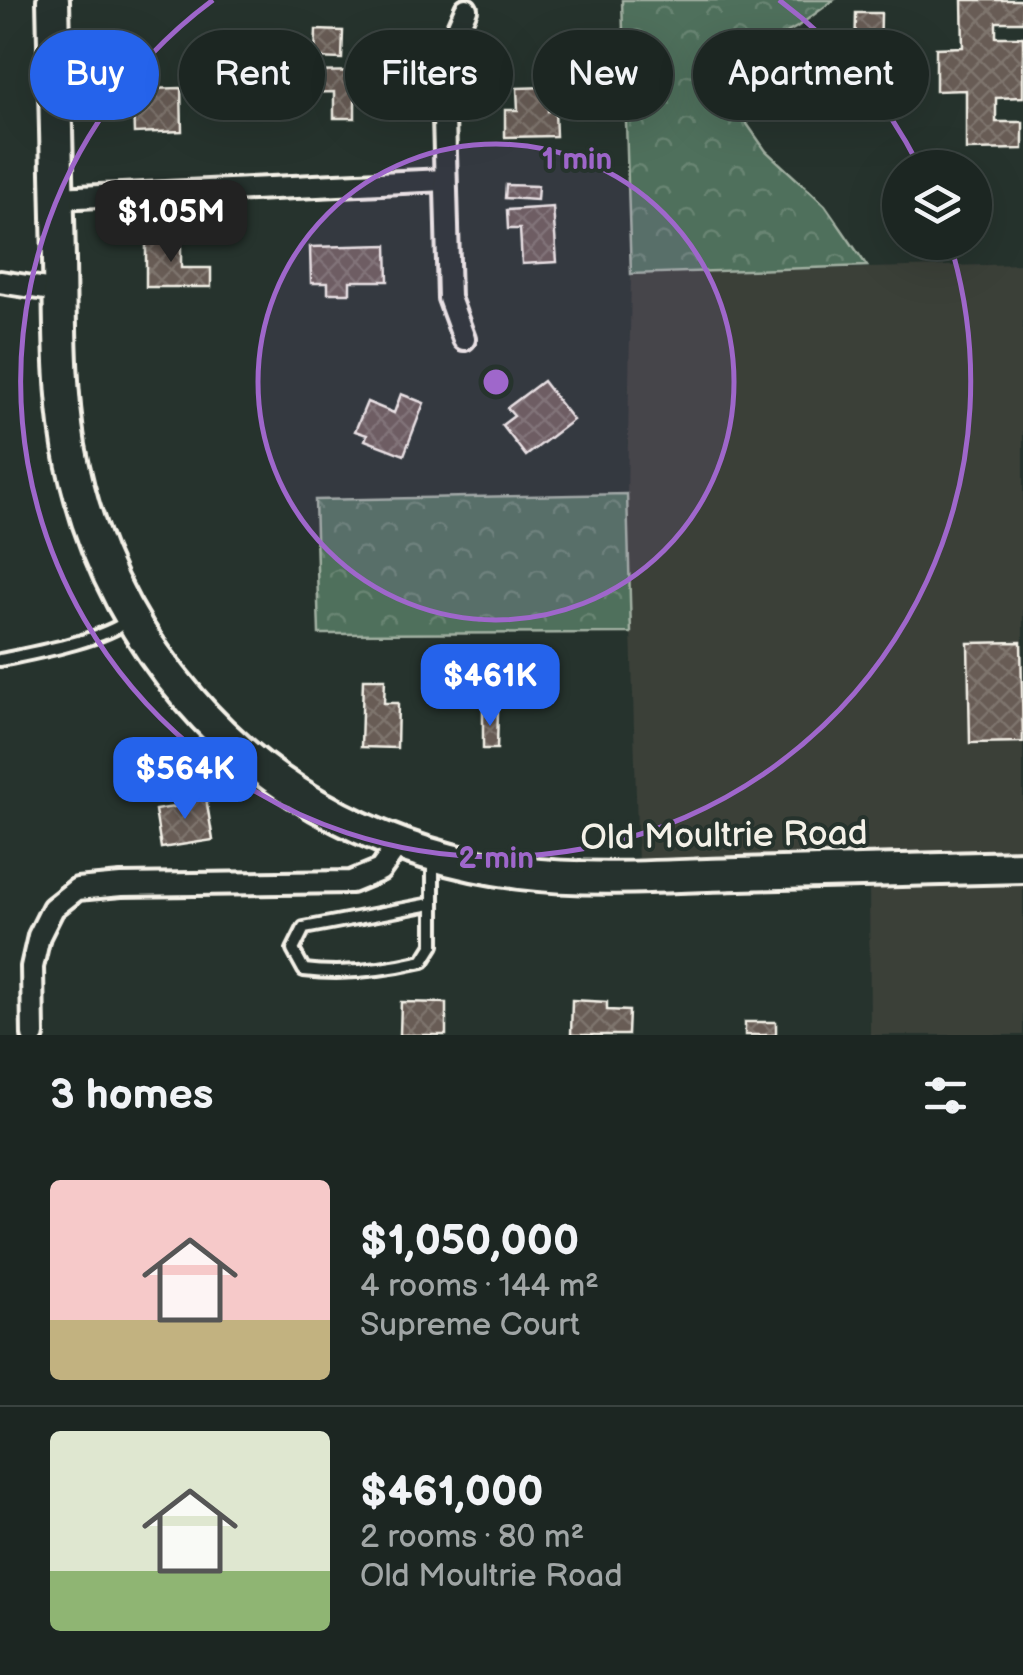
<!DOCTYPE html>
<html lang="en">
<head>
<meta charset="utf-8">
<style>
  body { margin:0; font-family:"Balsamiq Sans",sans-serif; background:#29322f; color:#f1f3f6; height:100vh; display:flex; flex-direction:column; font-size:38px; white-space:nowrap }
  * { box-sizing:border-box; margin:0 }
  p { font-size:32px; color:#a0a5a5 }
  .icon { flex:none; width:55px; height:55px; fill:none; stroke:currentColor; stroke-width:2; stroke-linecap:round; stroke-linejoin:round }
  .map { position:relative; height:1035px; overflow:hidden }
  .side { display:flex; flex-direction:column; background:#1c2622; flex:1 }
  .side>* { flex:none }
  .hud { position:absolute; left:30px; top:30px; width:965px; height:90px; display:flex; gap:20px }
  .fabs { position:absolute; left:882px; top:150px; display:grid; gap:20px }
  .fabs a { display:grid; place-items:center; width:110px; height:110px; border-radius:50%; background:#1c2622; box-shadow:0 10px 40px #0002,0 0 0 2px #3a4340; font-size:50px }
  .price { position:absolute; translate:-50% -85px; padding:0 22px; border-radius:20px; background:#2563eb; color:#fff; font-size:32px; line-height:65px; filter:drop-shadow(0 2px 5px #0008) }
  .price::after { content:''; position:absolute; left:50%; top:60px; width:30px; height:22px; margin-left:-15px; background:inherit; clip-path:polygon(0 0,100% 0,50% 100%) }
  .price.selected { background:#222; color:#fff }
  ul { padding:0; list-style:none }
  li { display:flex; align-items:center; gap:30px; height:250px; padding:0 50px }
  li+li { border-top:2px solid #3a4340 }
  li span { display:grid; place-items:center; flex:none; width:280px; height:200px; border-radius:10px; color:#555 }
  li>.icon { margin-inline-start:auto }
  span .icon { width:120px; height:120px; fill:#fffc; stroke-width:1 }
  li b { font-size:42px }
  h2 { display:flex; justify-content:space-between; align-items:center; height:120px; padding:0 50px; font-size:42px }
  .tag { padding:0 35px; border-radius:45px; background:#1c2622; box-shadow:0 10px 40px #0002,0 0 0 2px #3a4340; font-size:35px; line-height:90px }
  .tag.selected { background:#2563eb; color:#fff }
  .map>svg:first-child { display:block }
</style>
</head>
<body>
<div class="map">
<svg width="1023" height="1035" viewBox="0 0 1023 1035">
  <defs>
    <pattern id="forest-crowns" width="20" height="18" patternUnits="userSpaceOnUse" patternTransform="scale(2.5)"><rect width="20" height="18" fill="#4f705b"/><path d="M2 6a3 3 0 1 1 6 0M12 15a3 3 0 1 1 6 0" fill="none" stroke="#698573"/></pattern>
    <pattern id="building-cross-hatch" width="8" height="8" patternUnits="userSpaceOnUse" patternTransform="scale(2.5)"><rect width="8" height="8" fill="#685c55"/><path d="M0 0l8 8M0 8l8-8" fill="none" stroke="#7e746d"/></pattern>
  </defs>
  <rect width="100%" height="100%" fill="#26332d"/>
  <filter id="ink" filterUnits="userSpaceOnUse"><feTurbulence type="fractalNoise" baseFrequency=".01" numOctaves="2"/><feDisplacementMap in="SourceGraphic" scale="20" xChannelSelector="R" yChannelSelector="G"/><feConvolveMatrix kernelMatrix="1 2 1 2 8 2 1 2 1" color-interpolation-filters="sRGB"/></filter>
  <g filter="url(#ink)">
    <g fill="#3a3f39">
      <polygon points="1023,264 1023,855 638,864 627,494 631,274"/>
      <polygon points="1023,878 1023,1035 870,1035 869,882"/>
    </g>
    <g fill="url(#forest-crowns)" stroke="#a2b0a2" stroke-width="2.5">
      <polygon points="622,0 834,0 797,27 749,54 737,79 738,111 766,151 825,205 867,266 631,274"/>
      <polygon points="627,494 631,633 319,634 315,500"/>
    </g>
    <g fill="url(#building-cross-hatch)" stroke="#f4f1e8" stroke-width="2.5">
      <polygon points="962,0 1023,0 1023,22 996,22 996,37 1023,37 1023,97 996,98 996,122 1023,122 1023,149 966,150 966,90 936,91 936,48 963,47"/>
      <polygon points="856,13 881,13 880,62 855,61"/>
      <polygon points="316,30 343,31 342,59 315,58"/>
      <polygon points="575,58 600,58 601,84 575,84"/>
      <polygon points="376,71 377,93 355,94 355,118 334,118 334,92 300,93 300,72"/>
      <polygon points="547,87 548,111 555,110 556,136 505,137 505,110 518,110 517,88"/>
      <polygon points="181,88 182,131 134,133 133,104 148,104 147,89"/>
      <polygon points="506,185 538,186 537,200 505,198"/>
      <polygon points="553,207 557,262 522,264 520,229 508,229 507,210"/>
      <polygon points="181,234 181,268 211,268 211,287 146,287 146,235"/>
      <polygon points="387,245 388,281 350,281 350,293 328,293 328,283 311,283 310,247"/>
      <polygon points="543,381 573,420 526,456 502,425 514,416 507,408"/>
      <polygon points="401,394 424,403 404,455 365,440 367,435 355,431 367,402 394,413"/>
      <polygon points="1021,642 1023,742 970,743 968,643"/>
      <polygon points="363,679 385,679 384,703 398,703 397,748 361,747"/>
      <polygon points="483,708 498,709 497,749 483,749"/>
      <polygon points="164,762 169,791 127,797 123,768"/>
      <polygon points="204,786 213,840 161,848 155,810 192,804 189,789"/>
      <polygon points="572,1000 607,1002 607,1010 629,1011 628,1035 571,1035"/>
      <polygon points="401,1002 446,1003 446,1035 400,1035"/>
      <rect x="745" y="1022" width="31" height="13"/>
    </g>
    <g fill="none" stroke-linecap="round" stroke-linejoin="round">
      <g stroke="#f4f1e8" stroke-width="18">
        <g id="lane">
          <path d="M0 660C39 652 98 642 131 619"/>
          <path d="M431 904 304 928 293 950 304 970C344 975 384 970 423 961L433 945V857"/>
        </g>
      </g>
      <g stroke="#f4f1e8" stroke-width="28">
        <g id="street">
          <polyline points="57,198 445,180"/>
          <polyline points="0,282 59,291"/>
          <polyline points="464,339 449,298 443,81 447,53 466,9"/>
          <polyline points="33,1035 32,967 39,936 53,908 77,889 121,885 351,882 380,870 398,845"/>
        </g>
      </g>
      <g stroke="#f4f1e8" stroke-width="38">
        <path id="secondary" d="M53 0C55 87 57 173 59 260 60 321 59 385 69 446 86 541 127 627 190 700 274 798 393 857 520 873 592 882 666 876 739 874 834 872 928 869 1023 867"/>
      </g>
      <use href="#lane" stroke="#26332d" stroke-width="10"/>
      <use href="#street" stroke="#26332d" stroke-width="20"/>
      <use href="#secondary" stroke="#26332d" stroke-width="30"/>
    </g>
  </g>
  <circle cx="496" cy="382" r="238" fill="#9f67cb" fill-opacity=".12"/>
  <g fill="none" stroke="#9f67cb" stroke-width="5">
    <circle cx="496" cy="382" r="238"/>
    <path d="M779 0A475 475 0 0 1 919 166M950 243A475 475 0 1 1 213 0"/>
  </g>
  <g text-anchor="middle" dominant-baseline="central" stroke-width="8" stroke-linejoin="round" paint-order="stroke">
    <g font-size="35" fill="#f4f1e8" stroke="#26332d">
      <text transform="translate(724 836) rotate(-1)">Old Moultrie Road</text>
    </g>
  </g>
  <circle cx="496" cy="382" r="15" fill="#9f67cb" stroke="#26332d" stroke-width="5"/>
  <g font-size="30" text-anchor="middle" font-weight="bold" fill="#9f67cb" stroke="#26332d" stroke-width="8" stroke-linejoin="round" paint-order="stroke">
    <text x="577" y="169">1 min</text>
    <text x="496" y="868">2 min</text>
  </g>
</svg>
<div class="fabs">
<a><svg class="icon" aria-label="layers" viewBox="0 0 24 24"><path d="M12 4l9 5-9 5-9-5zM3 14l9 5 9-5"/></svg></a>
</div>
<b class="price selected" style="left:171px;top:265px">$1.05M</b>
<b class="price" style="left:490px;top:729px">$461K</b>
<b class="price" style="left:185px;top:822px">$564K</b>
<div class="hud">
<a class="tag selected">Buy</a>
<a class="tag">Rent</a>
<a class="tag">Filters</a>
<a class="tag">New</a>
<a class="tag">Apartment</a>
</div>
</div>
<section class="side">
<h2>3 homes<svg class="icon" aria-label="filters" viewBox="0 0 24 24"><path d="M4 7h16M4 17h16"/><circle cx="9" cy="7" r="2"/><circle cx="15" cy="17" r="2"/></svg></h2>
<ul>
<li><span style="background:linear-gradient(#f6c9c9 70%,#c2b280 0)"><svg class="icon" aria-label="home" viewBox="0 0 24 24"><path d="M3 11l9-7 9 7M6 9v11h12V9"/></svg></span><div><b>$1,050,000</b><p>4 rooms · 144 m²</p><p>Supreme Court</p></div></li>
<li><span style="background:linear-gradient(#dfe7d0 70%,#8fb573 0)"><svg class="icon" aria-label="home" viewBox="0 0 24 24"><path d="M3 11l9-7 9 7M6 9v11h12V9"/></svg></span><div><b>$461,000</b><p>2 rooms · 80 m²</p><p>Old Moultrie Road</p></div></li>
</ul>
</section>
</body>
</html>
